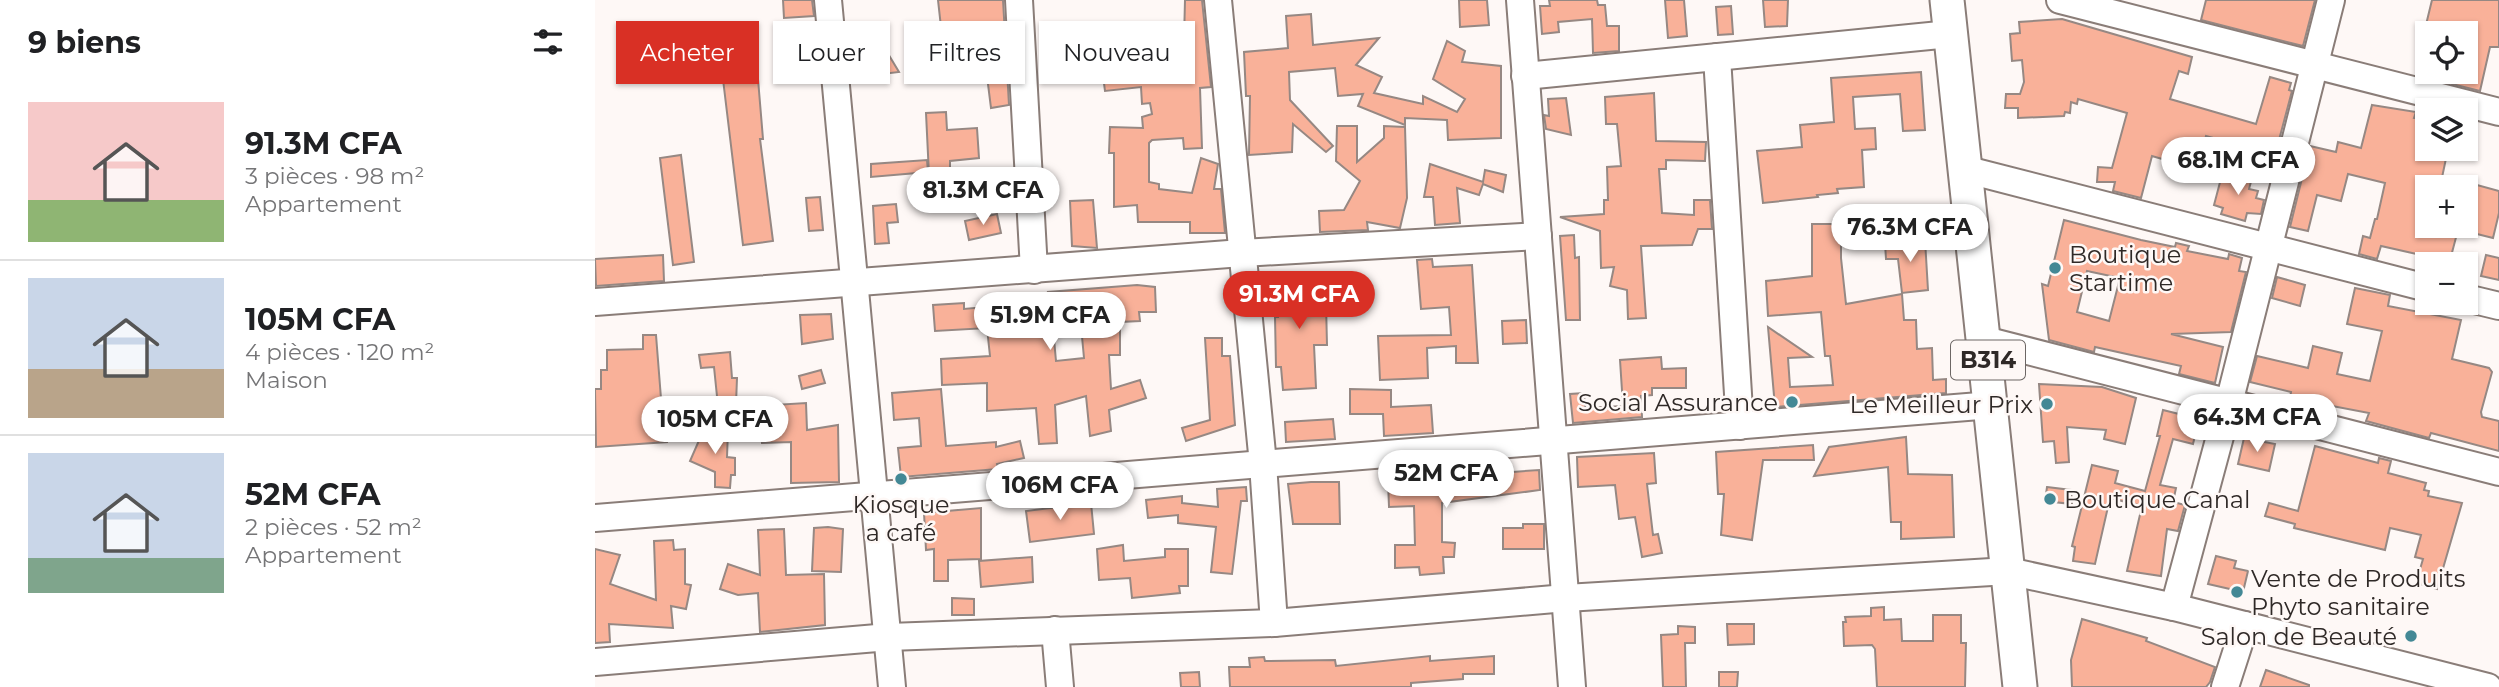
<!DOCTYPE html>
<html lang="fr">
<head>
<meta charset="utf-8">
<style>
  body { margin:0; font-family:Montserrat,sans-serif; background:#f6f6f6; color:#202124; height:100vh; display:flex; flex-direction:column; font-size:26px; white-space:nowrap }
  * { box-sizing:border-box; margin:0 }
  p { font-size:23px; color:#757577 }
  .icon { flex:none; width:38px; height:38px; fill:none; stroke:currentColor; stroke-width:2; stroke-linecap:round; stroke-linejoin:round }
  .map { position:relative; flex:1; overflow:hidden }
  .sheet { display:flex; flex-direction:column; background:#fff; width:595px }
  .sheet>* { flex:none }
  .banner { position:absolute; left:21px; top:21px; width:665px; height:63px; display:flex; gap:14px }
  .buttons { position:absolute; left:1820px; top:21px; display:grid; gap:14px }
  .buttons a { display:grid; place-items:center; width:63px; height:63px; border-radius:0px; background:#fff; box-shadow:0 2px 5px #0004; font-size:35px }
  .price { position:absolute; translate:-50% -60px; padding:0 16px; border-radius:24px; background:#fff; color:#222; font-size:23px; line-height:46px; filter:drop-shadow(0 2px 4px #0008) }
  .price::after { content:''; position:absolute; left:50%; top:42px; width:21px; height:16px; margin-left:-10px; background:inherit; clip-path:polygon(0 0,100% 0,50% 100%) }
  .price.active { background:#d93025; color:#fff }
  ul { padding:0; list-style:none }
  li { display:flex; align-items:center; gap:21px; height:175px; padding:0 28px }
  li+li { border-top:2px solid #e0e0e0 }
  li span { display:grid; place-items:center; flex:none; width:196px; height:140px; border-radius:0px; color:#555 }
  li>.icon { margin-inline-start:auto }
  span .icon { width:84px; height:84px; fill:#fffc; stroke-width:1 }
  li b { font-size:30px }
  h2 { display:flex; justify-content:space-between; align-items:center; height:84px; padding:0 28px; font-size:30px }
  .pill { padding:0 24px; border-radius:0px; background:#fff; box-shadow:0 2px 5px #0004; font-size:24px; line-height:63px }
  .pill.active { background:#d93025; color:#fff }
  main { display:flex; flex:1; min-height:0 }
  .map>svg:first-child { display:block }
</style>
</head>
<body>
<main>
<section class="sheet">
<h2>9 biens<svg class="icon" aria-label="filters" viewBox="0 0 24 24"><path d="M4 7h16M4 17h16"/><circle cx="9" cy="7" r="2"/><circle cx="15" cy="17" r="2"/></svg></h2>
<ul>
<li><span style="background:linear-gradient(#f6c9c9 70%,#8fb573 0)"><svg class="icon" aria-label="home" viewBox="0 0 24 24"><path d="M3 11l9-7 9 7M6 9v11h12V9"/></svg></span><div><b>91.3M CFA</b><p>3 pièces · 98 m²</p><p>Appartement</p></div></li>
<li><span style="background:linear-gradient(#c9d6e8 65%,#b9a48a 0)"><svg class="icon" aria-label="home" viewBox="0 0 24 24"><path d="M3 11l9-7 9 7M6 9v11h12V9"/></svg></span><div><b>105M CFA</b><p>4 pièces · 120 m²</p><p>Maison</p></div></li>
<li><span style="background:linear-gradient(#c9d6e8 75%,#7fa58c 0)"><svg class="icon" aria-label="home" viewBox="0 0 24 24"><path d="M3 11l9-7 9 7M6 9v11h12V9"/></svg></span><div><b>52M CFA</b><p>2 pièces · 52 m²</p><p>Appartement</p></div></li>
</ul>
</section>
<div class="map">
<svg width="1904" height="687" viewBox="0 0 1904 687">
  <rect width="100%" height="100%" fill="#fef8f6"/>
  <g fill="#f9b199" stroke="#968883" stroke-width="2" fill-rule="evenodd">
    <polygon points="188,0 217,0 219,16 189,18"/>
    <polygon points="343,0 408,0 414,105 396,108 392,76 398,75 396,40 348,45"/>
    <polygon points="590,0 607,0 616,87 605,88 607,148 589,149 588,138 557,140 554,143 554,182 564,184 564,189 597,193 606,158 623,164 619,189 626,189 630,233 595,233 595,222 543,222 542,205 519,207 519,153 514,153 515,127 548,128 547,117 557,114 555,103 547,104 546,87 510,91 506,61 487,62 486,46 589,40"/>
    <polygon points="864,0 892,0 894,25 865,27"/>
    <polygon points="954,0 1002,0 1003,5 1010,5 1012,26 1024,26 1024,51 998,53 997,19 963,22 964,32 947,34 945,6 955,6"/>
    <polygon points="1070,0 1089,0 1092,36 1073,38"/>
    <polygon points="1168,0 1193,0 1192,26 1170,27"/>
    <polygon points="1611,0 1720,0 1708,46 1606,20"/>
    <polygon points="1837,0 1904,0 1904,47 1895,47 1885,91 1857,84 1859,72 1871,72 1871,33 1829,33"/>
    <polygon points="1136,6 1138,34 1123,35 1121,7"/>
    <polygon points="716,14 718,45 784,38 761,65 787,77 779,93 828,104 828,96 862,112 870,99 838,79 852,41 870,51 867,62 906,66 906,138 853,140 852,120 810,118 810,125 763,106 768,94 743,96 740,68 694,72 695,100 738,146 731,152 698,124 697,152 654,155 655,96 651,96 649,52 693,48 691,16"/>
    <polygon points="1467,19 1597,57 1593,74 1584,71 1575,99 1661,124 1675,77 1696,83 1694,90 1697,91 1680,155 1611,136 1601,169 1557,156 1546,198 1518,191 1520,182 1502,182 1503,167 1517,168 1532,113 1483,99 1482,104 1476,102 1475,113 1470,112 1469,116 1423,118 1423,108 1410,108 1411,94 1425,94 1429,82 1427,60 1417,61 1415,34 1425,33 1424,22"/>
    <polygon points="346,49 347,71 314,72 314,50"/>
    <polygon points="277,52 292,52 304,72 279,75 269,57"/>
    <polygon points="162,67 168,139 165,139 178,241 148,245 127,71"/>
    <polygon points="1326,72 1330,130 1308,131 1305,94 1258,97 1260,129 1280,128 1281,149 1267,150 1269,187 1242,189 1243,193 1222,195 1223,197 1168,203 1162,151 1207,147 1205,125 1239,122 1236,78"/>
    <polygon points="1059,93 1061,141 1111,142 1110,161 1071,160 1071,169 1064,169 1067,213 1099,215 1099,200 1115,200 1117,229 1103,229 1097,245 1046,246 1051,318 1033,319 1032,290 1015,286 1019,267 1006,268 1005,231 965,217 1009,214 1009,200 1013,200 1012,167 1026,166 1022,124 1011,124 1010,97"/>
    <polygon points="971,98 976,135 951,129 949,115 954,116 953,99"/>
    <polygon points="1777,105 1821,112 1819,118 1832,120 1832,149 1853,149 1845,187 1832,187 1832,226 1864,226 1854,264 1824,264 1826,255 1786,246 1782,259 1764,254 1768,236 1775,238 1780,219 1782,219 1790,183 1753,174 1746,201 1722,195 1713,231 1695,227 1715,146 1741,152 1743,142 1766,148"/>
    <polygon points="351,112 352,130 382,128 384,158 355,161 355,172 334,175 331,113"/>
    <polygon points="742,126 762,126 762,162 789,138 789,126 810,127 812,198 805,228 772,222 773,230 725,232 724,211 749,210 765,181 741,161"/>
    <polygon points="86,155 99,262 78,265 65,158"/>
    <polygon points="332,160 333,172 276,177 276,164"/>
    <polygon points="835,164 888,182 890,170 911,175 908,192 888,184 884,195 862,188 865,223 840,225 838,197 829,197"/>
    <polygon points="1628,171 1657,178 1654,189 1663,191 1661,198 1669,200 1666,214 1652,213 1650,221 1626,214 1628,208 1619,205"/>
    <polygon points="1871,182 1904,191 1904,213 1898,238 1866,230 1867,226 1871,226"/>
    <polygon points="225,197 228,230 214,231 211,198"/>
    <polygon points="498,200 502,248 477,246 475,201"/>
    <polygon points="301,204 303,222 292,223 294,243 280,244 278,206"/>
    <polygon points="402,214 406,233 374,240 370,221"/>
    <path d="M1469 220 1546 240 1580 247 1581 243 1594 246 1592 251 1633 259 1634 254 1647 258 1644 271 1651 272 1636 332 1576 334 1628 347 1620 383 1584 374 1586 366 1500 347 1499 352 1454 340 1447 284 1453 286ZM1492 271 1525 278 1514 321 1482 312Z"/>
    <polygon points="1217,224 1246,224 1246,258 1251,304 1307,294 1309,320 1321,320 1322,349 1337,348 1338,380 1351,379 1351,393 1180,407 1173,327 1217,357 1193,358 1195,387 1238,385 1235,356 1230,356 1226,312 1173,316 1171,281 1217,276"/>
    <polygon points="979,235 980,258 984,257 985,320 971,320 965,236"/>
    <polygon points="1330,240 1333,290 1307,293 1303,259 1291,259 1290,243"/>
    <polygon points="68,255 69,281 1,286 0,259"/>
    <polygon points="1891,255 1904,258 1904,280 1886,276"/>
    <polygon points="837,259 838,267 877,265 883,363 861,363 861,346 832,348 833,378 785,380 783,336 856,335 854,307 826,309 822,260"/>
    <polygon points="1682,277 1710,285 1705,306 1677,298"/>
    <polygon points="725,279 728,303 731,303 732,345 719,345 721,388 688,390 686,367 681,367 680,317 683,317 680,283"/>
    <path d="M542 285 560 287 561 312H544L545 321 525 322V355H514L516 389 545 380 551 398 514 410 516 431 495 436 491 396 460 405 462 443 444 444 441 408 392 411V383L347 385 346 359 395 356 392 328 340 331 338 305 369 303V309L433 303V297H454L453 292ZM485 315 489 358 461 361 457 317Z"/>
    <polygon points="1760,288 1795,295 1793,306 1866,320 1857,359 1894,368 1897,372 1886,412 1887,417 1904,421 1904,451 1836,433 1834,438 1771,421 1774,413 1695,398 1696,392 1655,382 1662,356 1713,368 1718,346 1747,353 1742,374 1775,381 1787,331 1752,324"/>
    <polygon points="236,314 238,339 207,344 205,315"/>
    <polygon points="931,320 932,343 908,344 907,321"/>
    <polygon points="48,335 61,335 67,411 50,412 50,428 71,428 72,442 1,447 0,389 6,389 6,370 12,370 12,350 48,349"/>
    <polygon points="610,338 627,338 627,356 635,356 640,425 591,441 587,428 615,420"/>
    <polygon points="135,352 137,378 142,378 141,404 123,406 119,367 106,368 104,355"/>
    <polygon points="1066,357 1067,369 1091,368 1091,388 1057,388 1057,395 1046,396 1047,417 978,423 975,394 989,393 990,408 1028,406 1025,360"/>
    <polygon points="226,370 230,383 207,389 204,376"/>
    <polygon points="1444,384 1507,387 1541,398 1530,444 1509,439 1511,430 1472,427 1474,462 1461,463 1459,441 1448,442"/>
    <polygon points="346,389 351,446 401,442 401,447 425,441 429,458 402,464 403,469 306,477 303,448 326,446 324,418 299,420 297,393"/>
    <polygon points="755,389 796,390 796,407 836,405 838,433 789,436 788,414 755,414"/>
    <polygon points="211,403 212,430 243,425 244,482 196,483 196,442 167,443 165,406"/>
    <polygon points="1568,410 1604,419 1598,444 1578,439 1565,485 1581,488 1578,502 1590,505 1583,531 1572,529 1566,576 1532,571 1547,506 1515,498 1500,564 1478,561 1480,547 1477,546 1497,465 1523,471 1520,483 1550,491 1565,436 1562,436"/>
    <polygon points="738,419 740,439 691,442 690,422"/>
    <polygon points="109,429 133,430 132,457 140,458 140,475 136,475 135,488 120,487 120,472 95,461"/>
    <polygon points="1311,437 1313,474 1357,475 1359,537 1306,539 1306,522 1296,522 1293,467 1219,476 1234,447"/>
    <polygon points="1649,438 1680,444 1674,471 1643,464"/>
    <polygon points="1218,445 1219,460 1168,460 1157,540 1126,535 1129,494 1123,494 1121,452"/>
    <polygon points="1720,446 1783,463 1784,458 1796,461 1793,473 1831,483 1829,490 1834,491 1833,496 1867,503 1842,589 1821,583 1828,559 1820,557 1826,535 1795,528 1790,550 1699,528 1700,524 1670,516 1674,503 1703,511"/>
    <polygon points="1059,453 1061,483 1052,484 1058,535 1063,534 1067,553 1047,557 1040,517 1024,519 1020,485 983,487 982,457"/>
    <polygon points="944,470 945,490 847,503 847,542 860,543 859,557 848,557 849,573 825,575 824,567 800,568 800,545 820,545 819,506 794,507 793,481"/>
    <polygon points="716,482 744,482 745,524 698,524 693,484"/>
    <polygon points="651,487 652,501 646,501 637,574 616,572 621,527 583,523 583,515 553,518 551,500 587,496 587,503 623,507 622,489"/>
    <polygon points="1452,487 1476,490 1477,504 1450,501"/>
    <polygon points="496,503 499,534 435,542 431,511"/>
    <polygon points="386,508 386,559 353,560 353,581 339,581 339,549 331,550 329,513"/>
    <polygon points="928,524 949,524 949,549 908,549 908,528 928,528"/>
    <polygon points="233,527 248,529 246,572 217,571 219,528"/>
    <polygon points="189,529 191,575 229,574 230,625 165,632 163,593 143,595 125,589 133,564 165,575 163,530"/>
    <polygon points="78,540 79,550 90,549 90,584 96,585 91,609 76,606 78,628 14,624 15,642 0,643 0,549 25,555 15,584 61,600 59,541"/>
    <polygon points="528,545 529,561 570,557 570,549 593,549 593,586 584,586 585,593 537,598 535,578 504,580 502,549"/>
    <polygon points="1621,556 1641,561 1639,568 1653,571 1648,592 1613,584"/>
    <polygon points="437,557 438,582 386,587 384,561"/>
    <polygon points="357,598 379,599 379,615 357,615"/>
    <polygon points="1289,607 1289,620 1306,619 1307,641 1338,641 1338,615 1366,615 1366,643 1371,643 1370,687 1282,687 1280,649 1277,645 1249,646 1248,622 1251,622 1250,617 1276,616 1276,608"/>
    <polygon points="1487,619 1552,638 1551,641 1620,667 1615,682 1611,687 1477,687 1476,660"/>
    <polygon points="1132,624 1159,624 1159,644 1133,645"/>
    <polygon points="1083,626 1100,627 1100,643 1090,643 1091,687 1068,687 1066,635 1083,634"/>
    <polygon points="835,656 835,661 899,656 899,674 868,674 868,679 816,683 816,687 635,687 634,667 655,667 654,658 669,657 670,661 740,660 741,666"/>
    <polygon points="1671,670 1714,685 1714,687 1665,687"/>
    <polygon points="604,672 605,687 586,687 585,673"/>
    <polygon points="1124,672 1143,672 1142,687 1124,687"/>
  </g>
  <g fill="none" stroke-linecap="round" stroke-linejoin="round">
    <g stroke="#8a7d78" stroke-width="30">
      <g id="minor">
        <polyline points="233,0 297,687"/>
        <polyline points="424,0 439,270"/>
        <polyline points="623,0 668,464 679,623"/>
        <polyline points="925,0 977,687"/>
        <polyline points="1465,0 1904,112"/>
        <polyline points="1122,57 1145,426"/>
        <polyline points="930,76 1355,34"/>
        <polyline points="1369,169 1832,288"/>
        <polyline points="1871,298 1904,306"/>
        <polyline points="0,302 647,253 943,236"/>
        <polyline points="1390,340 1904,472"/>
        <polyline points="0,518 1397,405"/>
        <polyline points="1579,607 1634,403 1736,0"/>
        <polyline points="460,630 465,687"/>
        <polyline points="0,662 294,637 679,623 971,598 1413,571 1579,607 1893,687"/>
        <polyline points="1630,687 1650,625"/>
      </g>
    </g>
    <g stroke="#8a7d78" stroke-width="37">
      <polyline id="major" points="1352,0 1425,687"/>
    </g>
    <use href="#minor" stroke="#fff" stroke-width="26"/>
    <use href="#major" stroke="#fff" stroke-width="33"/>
  </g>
  <g fill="#438895" stroke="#fef8f6" stroke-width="2.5">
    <circle cx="1460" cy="268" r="7"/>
    <circle cx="1197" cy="402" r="7"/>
    <circle cx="1452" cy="404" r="7"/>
    <circle cx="306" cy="479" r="7"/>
    <circle cx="1455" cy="499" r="7"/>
    <circle cx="1642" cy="592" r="7"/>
    <circle cx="1816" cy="636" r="7"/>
  </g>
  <g text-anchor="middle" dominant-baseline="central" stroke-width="5" stroke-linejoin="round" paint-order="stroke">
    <rect fill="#fef8f6" stroke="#6d6765" stroke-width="2" x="1356" y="340.5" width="74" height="39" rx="5"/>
    <g font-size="23" font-weight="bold" fill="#2f2927">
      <text x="1393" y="360">B314</text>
    </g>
    <g font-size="24" fill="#2f2927" stroke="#fef8f6" text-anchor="start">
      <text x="1474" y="254">Boutique<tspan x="1474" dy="28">Startime</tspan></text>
      <text x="1183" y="402" text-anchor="end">Social Assurance</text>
      <text x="1438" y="404" text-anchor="end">Le Meilleur Prix</text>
      <text x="1469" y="499">Boutique Canal</text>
      <text x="306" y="504" text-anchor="middle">Kiosque<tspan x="306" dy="28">a café</tspan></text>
      <text x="1656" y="578">Vente de Produits<tspan x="1656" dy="28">Phyto sanitaire</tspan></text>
      <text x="1802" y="636" text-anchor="end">Salon de Beauté</text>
    </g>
  </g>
</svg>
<div class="buttons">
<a><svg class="icon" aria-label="locate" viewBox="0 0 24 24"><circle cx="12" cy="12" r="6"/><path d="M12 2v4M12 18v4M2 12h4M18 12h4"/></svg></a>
<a><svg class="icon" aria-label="layers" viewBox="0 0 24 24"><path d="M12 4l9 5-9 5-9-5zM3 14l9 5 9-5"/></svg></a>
<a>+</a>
<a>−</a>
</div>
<b class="price" style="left:1643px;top:197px">68.1M CFA</b>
<b class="price" style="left:388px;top:227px">81.3M CFA</b>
<b class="price" style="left:1315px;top:264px">76.3M CFA</b>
<b class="price active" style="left:704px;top:331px">91.3M CFA</b>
<b class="price" style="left:455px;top:352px">51.9M CFA</b>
<b class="price" style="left:1662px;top:454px">64.3M CFA</b>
<b class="price" style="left:120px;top:456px">105M CFA</b>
<b class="price" style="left:851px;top:510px">52M CFA</b>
<b class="price" style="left:465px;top:522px">106M CFA</b>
<div class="banner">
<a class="pill active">Acheter</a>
<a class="pill">Louer</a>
<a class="pill">Filtres</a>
<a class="pill">Nouveau</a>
</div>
</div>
</main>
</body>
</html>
